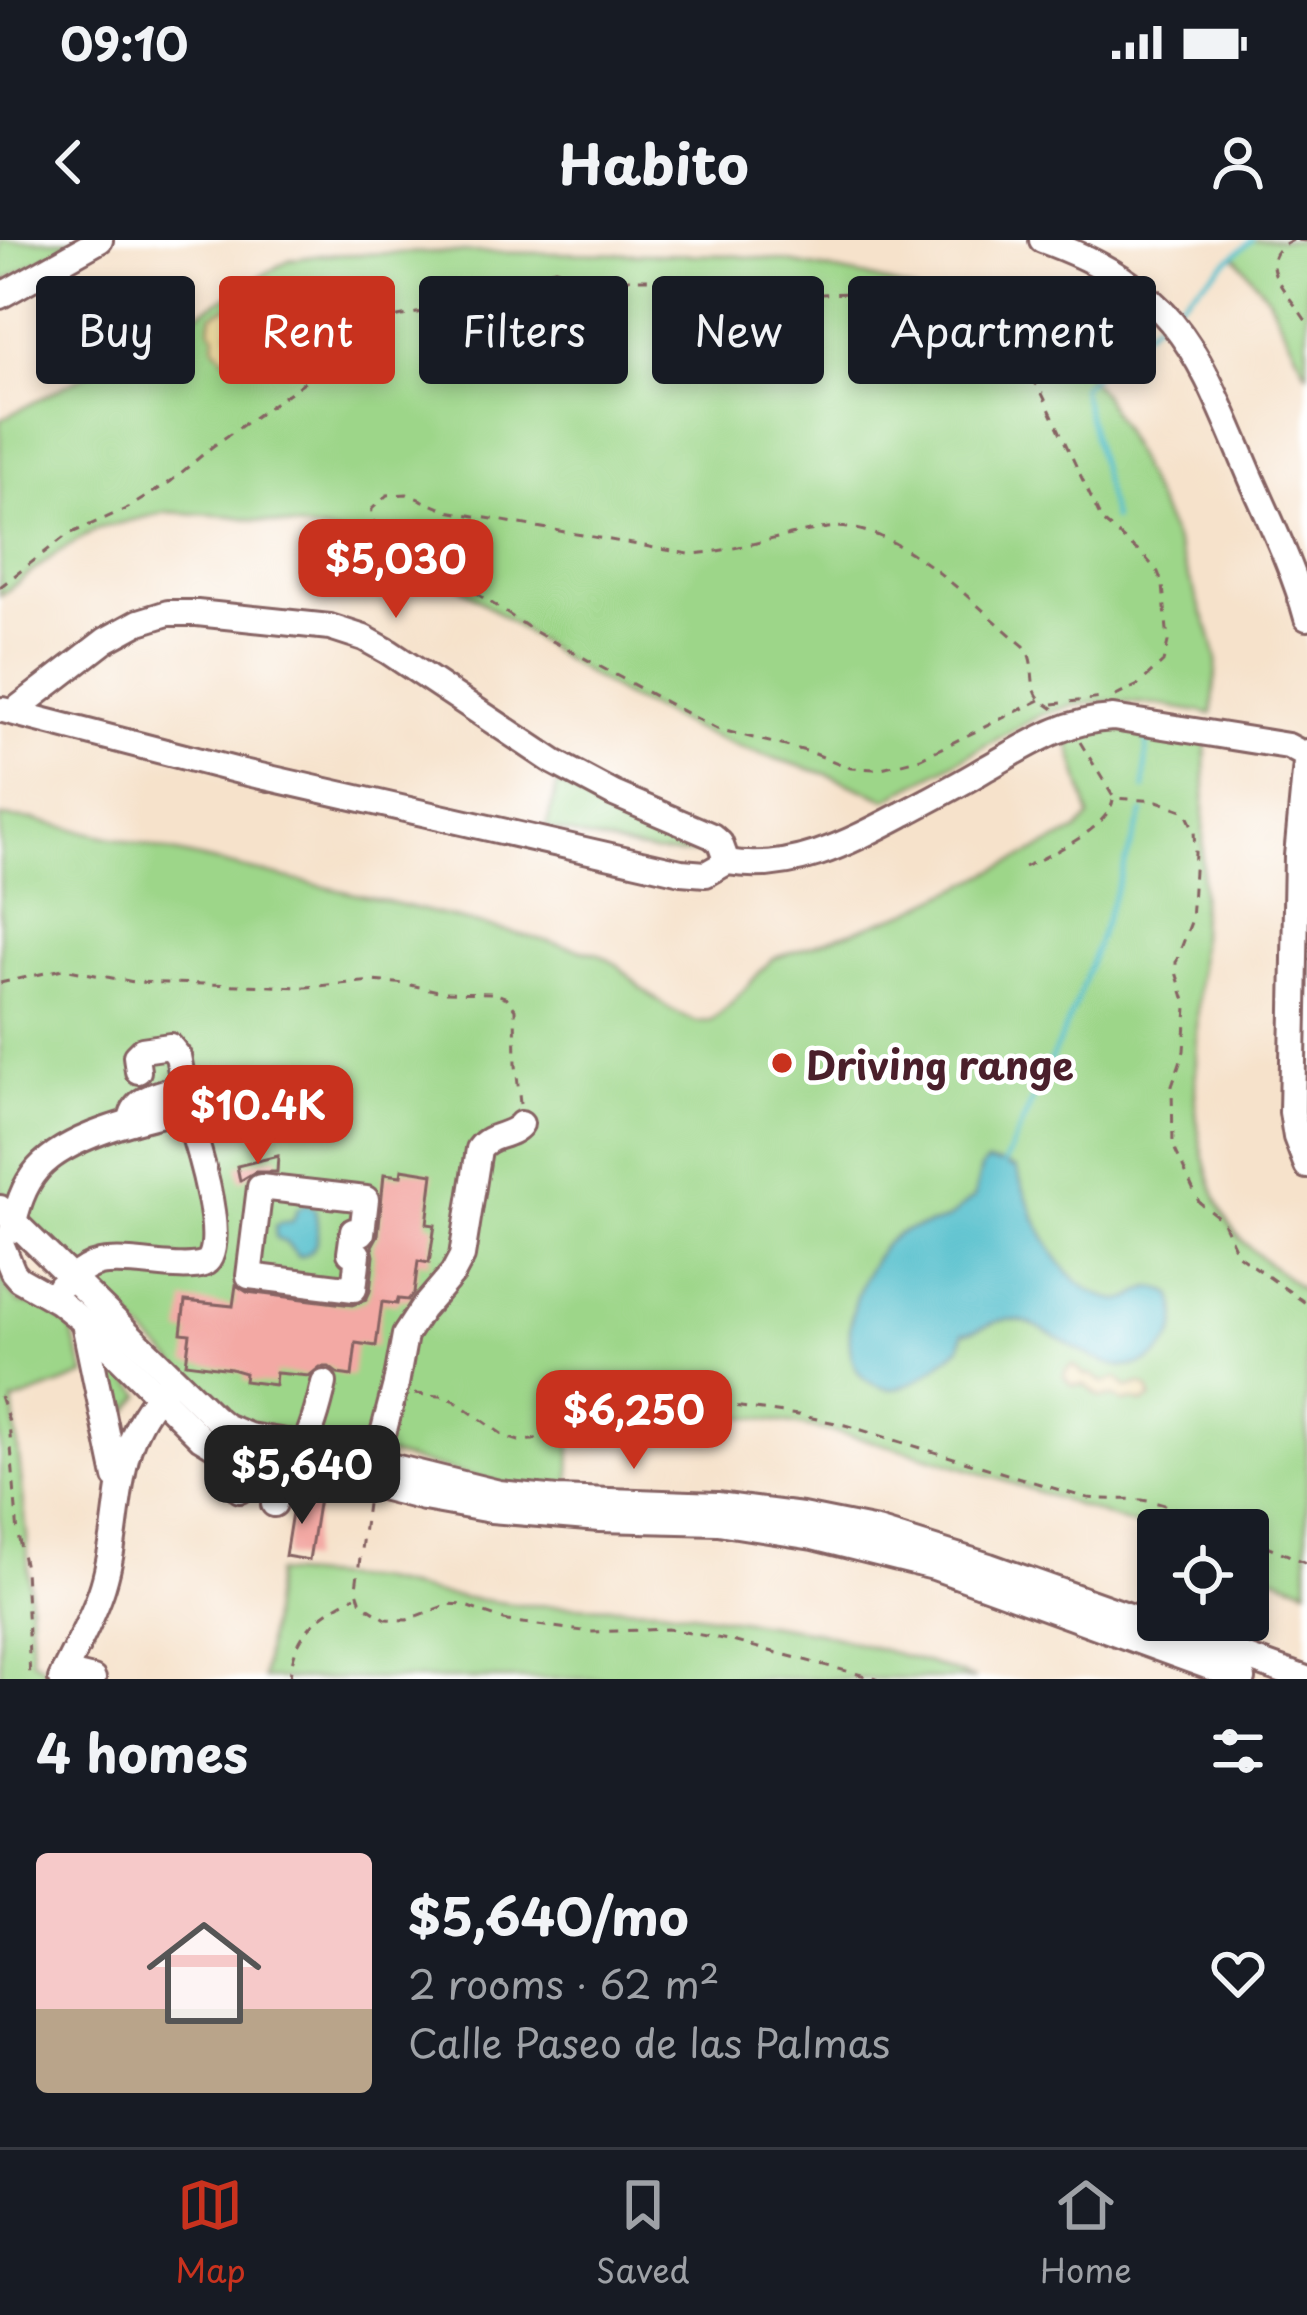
<!DOCTYPE html>
<html lang="en">
<head>
<meta charset="utf-8">
<style>
  body { margin:0; font-family:"Playpen Sans",sans-serif; background:#242831; color:#f1f3f6; height:100vh; display:flex; flex-direction:column; font-size:45px; white-space:nowrap }
  * { box-sizing:border-box; margin:0 }
  p { font-size:39px; color:#9ea1a6 }
  .icon { flex:none; width:66px; height:66px; fill:none; stroke:currentColor; stroke-width:2; stroke-linecap:round; stroke-linejoin:round }
  .map { position:relative; height:1439px; overflow:hidden }
  .drawer { display:flex; flex-direction:column; background:#171b24; flex:1 }
  .drawer>* { flex:none }
  .guide { position:absolute; left:36px; top:36px; width:1236px; height:108px; display:flex; gap:24px }
  .tools { position:absolute; left:1137px; top:1269px; display:grid; gap:24px }
  .tools a { display:grid; place-items:center; width:132px; height:132px; border-radius:12px; background:#171b24; box-shadow:0 6px 18px #0003; font-size:60px }
  .price { position:absolute; translate:-50% -102px; padding:0 27px; border-radius:24px; background:#c8321e; color:#fff; font-size:39px; line-height:78px; filter:drop-shadow(0 3px 6px #0008) }
  .price::after { content:''; position:absolute; left:50%; top:72px; width:36px; height:27px; margin-left:-18px; background:inherit; clip-path:polygon(0 0,100% 0,50% 100%) }
  .price.selected { background:#222; color:#fff }
  ul { padding:0; list-style:none }
  li { display:flex; align-items:center; gap:36px; height:300px; padding:0 36px }
  li span { display:grid; place-items:center; flex:none; width:336px; height:240px; border-radius:12px; color:#555 }
  li>.icon { margin-inline-start:auto }
  span .icon { width:144px; height:144px; fill:#fffc; stroke-width:1 }
  li b { font-size:51px }
  h2 { display:flex; justify-content:space-between; align-items:center; height:144px; padding:0 36px; font-size:51px }
  .tag { padding:0 42px; border-radius:12px; background:#171b24; box-shadow:0 6px 18px #0003; font-size:42px; line-height:108px }
  .tag.selected { background:#c8321e; color:#fff }
  .status { display:flex; justify-content:space-between; align-items:center; height:84px; padding:0 60px; background:#171b24; direction:ltr }
  .status svg { height:33px; fill:currentColor }
  header { display:flex; justify-content:space-between; align-items:center; height:156px; padding:0 36px; background:#171b24; font-size:54px; font-weight:700 }
  .tabs { display:flex; justify-content:space-around; align-items:center; height:168px; border-top:3px solid #363941; background:#171b24; font-size:33px; color:#9ea1a6 }
  .tabs a { display:grid; justify-items:center; gap:6px }
  .tabs .selected { color:#c8321e }
  .map>svg:first-child { display:block }
</style>
</head>
<body>
<div class="status"><b>09:10</b><svg viewBox="0 0 49 12"><path d="M0 12V9h3v3zM5 12V6h3v6zM10 12V3h3v9zM15 12V0h3v12zM26 1h20v11H26zM47 4h2v5h-2z"/></svg></div>
<header><svg class="icon" aria-label="back" viewBox="0 0 24 24"><path d="M15 5l-7 7 7 7"/></svg>Habito<svg class="icon" aria-label="person" viewBox="0 0 24 24"><circle cx="12" cy="8" r="4"/><path d="M4 21q1-7 8-7t8 7"/></svg></header>
<div class="map">
<svg width="1307" height="1439" viewBox="0 0 1307 1439">
  <rect width="100%" height="100%" fill="#fff"/>
  <filter id="ink" filterUnits="userSpaceOnUse"><feTurbulence type="fractalNoise" baseFrequency=".00833" numOctaves="2"/><feDisplacementMap in="SourceGraphic" scale="24" xChannelSelector="R" yChannelSelector="G"/><feConvolveMatrix kernelMatrix="1 2 1 2 8 2 1 2 1" color-interpolation-filters="sRGB"/></filter>
  <filter id="wash" filterUnits="userSpaceOnUse"><feTurbulence type="fractalNoise" baseFrequency=".004" numOctaves="4" result="noise"/><feDisplacementMap in="SourceGraphic" scale="48" xChannelSelector="R" yChannelSelector="G"/><feGaussianBlur stdDeviation="2.7" result="paint"/><feColorMatrix in="noise" values="0 0 0 0 0 0 0 0 0 0 0 0 0 0 0 0 0 1.4 0 .05"/><feComposite in="paint" operator="in"/></filter>
  <g filter="url(#wash)">
    <rect width="100%" height="100%" fill="#f6e2cb"/>
    <g fill="#9dd689" stroke="#747a5a" stroke-width="3">
      <polygon points="0,0 75,0 0,43"/>
      <polygon points="1253,0 1307,0 1307,134 1268,57 1234,15"/>
      <polygon points="439,12 728,15 778,20 868,37 911,50 982,82 1039,96 1073,117 1103,155 1123,191 1173,297 1210,392 1217,419 1212,474 1154,464 1106,461 1070,466 1041,475 887,559 826,534 747,510 688,487 661,472 629,459 565,420 428,324 408,312 373,300 231,276 167,272 96,289 58,312 0,356 0,180 149,102 289,20 321,15"/>
      <path d="M1108 488 1206 502 1195 860C1198 902 1212 968 1242 1000 1261 1020 1285 1036 1307 1053V1348L1248 1327V1290H1158V1294C1078 1265 997 1237 915 1213 850 1195 784 1178 717 1175 669 1172 619 1179 571 1186L570 1249 510 1246 367 1209 233 1179 46 999 0 951V577L34 580 386 661 598 714 618 725 642 749 669 769 697 782 711 781 728 767 772 719 908 672 1077 591 1090 577 1067 497Z"/>
      <path d="M558 543 629 578 686 597 700 607 698 612C663 621 584 596 546 588Z"/>
      <polygon points="0,1024 9,1053 20,1063 45,1067 71,1088 85,1135 13,1162 27,1295 32,1420 45,1427 42,1439 0,1439"/>
      <polygon points="109,1121 142,1155 116,1187 103,1122"/>
      <polygon points="275,1333 375,1340 438,1354 519,1365 659,1368 819,1392 929,1423 975,1439 263,1439"/>
    </g>
    <g fill="#eeda9e" stroke="#9c7c64" stroke-width="3">
      <path d="M264 40 267 41 271 54C259 63 235 76 229 91L238 111 234 118 225 119 214 106 215 95 210 88 212 75 228 67 235 55Z"/>
      <polygon points="1073,1125 1085,1135 1092,1135 1104,1143 1117,1138 1127,1148 1141,1144 1148,1148 1151,1158 1142,1163 1133,1160 1123,1162 1114,1157 1100,1157 1085,1145 1071,1145 1064,1137 1066,1130"/>
    </g>
    <g fill="#50bdcb" stroke="#4d6e7b" stroke-width="3">
      <path d="M987 922 1004 924 1016 929C1034 976 1059 1054 1119 1060 1142 1062 1140 1037 1172 1054 1179 1072 1179 1090 1166 1106 1121 1162 1063 1087 1016 1080 998 1077 980 1091 963 1093L960 1107C943 1121 921 1142 899 1148 891 1150 880 1148 873 1144 825 1121 861 1023 892 998 906 987 928 987 945 980 956 975 962 964 974 958L981 928Z"/>
      <path d="M306 964 315 969C318 988 323 1012 298 1017L286 1002 276 998 275 986 280 983 293 981 297 969Z"/>
    </g>
    <g fill="none" stroke-linecap="round" stroke-linejoin="round">
      <g stroke="#50bdcb" stroke-width="4.5">
        <polyline points="1169,71 1252,0"/>
        <polyline points="1113,279 1081,147 1156,82"/>
        <polyline points="1144,549 1147,499"/>
        <polyline points="1004,924 1076,764 1143,572"/>
      </g>
    </g>
    <g id="blocks">
      <g fill="#f3a9a4">
        <polygon points="278,916 277,932 255,932 240,941 237,926"/>
        <polygon points="402,929 433,934 427,984 435,985 429,1023 418,1021 414,1053 408,1060 398,1059 397,1064 382,1062 376,1106 356,1103 352,1136 338,1134 329,1127 320,1127 309,1136 276,1133 275,1145 244,1141 245,1133 231,1129 186,1123 190,1094 181,1093 185,1061 233,1066 236,1045 247,1052 352,1065 366,1060 370,1051 374,1016 372,1006 378,995 384,934 401,936"/>
        <polygon points="295,1254 319,1258 309,1320 285,1316"/>
      </g>
    </g>
  </g>
  <g filter="url(#ink)">
    <use href="#blocks" fill-opacity="0" stroke="#866363" stroke-width="3"/>
    <g fill="none" stroke-linecap="round" stroke-linejoin="round">
      <g stroke="#866363" stroke-width="30">
        <g id="minor">
          <path d="M1042 0C1182 51 1198 114 1252 240 1272 285 1294 330 1307 378"/>
          <polyline points="0,56 100,0"/>
          <polyline points="3,470 243,532 681,632 706,634 727,622"/>
          <polyline points="14,471 106,400 139,382 168,373 197,373 330,387 364,398 389,412 554,522 614,554 712,596 720,603 727,622"/>
          <polyline points="1307,512 1297,616 1292,872 1296,897 1307,926"/>
          <path d="M727 622C792 633 848 603 903 574 931 559 959 545 985 529 1030 504 1061 481 1113 478L1288 506 1307 516"/>
          <path d="M131 882C133 856 159 855 180 847L183 842 178 816 170 806 142 810 136 816 138 831"/>
          <polygon points="260,947 366,959 362,993 353,991 350,1013 358,1014 354,1049 249,1036"/>
          <polyline points="0,968 214,1177 225,1186 249,1196 305,1205 499,1253 557,1259 717,1265 802,1276 877,1291 989,1326 1306,1439"/>
          <path d="M12 990C17 968 23 946 38 929 67 896 138 879 180 870L187 874C195 898 233 1014 203 1024 180 1032 131 1017 100 1023 84 1026 74 1038 60 1046"/>
          <polyline points="0,1001 13,1032 19,1039 58,1061 83,1081 201,1198 229,1215 295,1225 424,1258 491,1270 600,1279 718,1282 813,1297 934,1327 1243,1439"/>
          <polyline points="84,1083 116,1237"/>
          <path d="M372 1236 396 1144 405 1095 422 1069 453 1033 462 1016 479 909C490 893 510 898 521 884"/>
          <polyline points="240,1250 243,1219"/>
          <path d="M274 1264C279 1242 293 1230 302 1210 313 1189 319 1166 324 1143"/>
          <polyline points="64,1432 93,1439"/>
          <path d="M61 1439C75 1408 93 1379 103 1346 125 1274 108 1206 166 1147"/>
        </g>
      </g>
      <g stroke="#866363" stroke-width="3" stroke-dasharray="9 9" stroke-linecap="butt">
        <path d="M1293 0C1246 20 1294 58 1307 83"/>
        <polyline points="1297,0 1307,1"/>
        <polyline points="0,347 67,295 128,268 170,242 213,206 320,131 347,95 373,82 432,70 472,55 509,51 543,32 555,29 607,39 665,39 822,54 854,53 885,62 980,112 1019,127 1039,147 1102,281 1144,316 1158,332 1163,345 1168,402 1163,422 1138,445 1112,458"/>
        <path d="M1040 460 921 518 878 529 851 528 810 512 717 489 673 466 534 391 476 353 426 311 375 283 371 278 372 269 387 255 407 254 447 271 689 314C736 312 781 294 828 288 898 279 973 365 1024 406 1037 423 1028 444 1039 458 1044 463 1051 466 1056 471"/>
        <polyline points="1053,464 1102,458"/>
        <polyline points="1080,502 1114,558 1157,561 1185,571 1194,590 1195,613 1191,682 1176,722 1176,732 1187,767 1184,811 1172,846 1173,905 1199,962 1222,980 1238,1015 1307,1064"/>
        <path d="M1024 627C1050 615 1108 589 1113 560"/>
        <polyline points="0,743 63,729 134,742 306,747 373,741 406,744 443,752 494,753 507,758 515,769 516,825 520,864"/>
        <path d="M415 1154 440 1156 453 1160 506 1197 519 1201 533 1200 609 1169 637 1163 668 1166H733L798 1175 845 1185 1083 1257C1103 1261 1122 1258 1142 1260 1171 1264 1200 1279 1227 1290"/>
        <polyline points="0,1156 9,1182 18,1295 25,1328 30,1439"/>
        <polyline points="367,1264 356,1348 361,1363 386,1379 407,1380 449,1364 463,1365 507,1381 591,1392 668,1389 728,1400 877,1439"/>
        <polyline points="1248,1298 1307,1323"/>
        <path d="M290 1439C293 1393 317 1376 355 1356"/>
      </g>
      <use href="#minor" stroke="#fff" stroke-width="24"/>
    </g>
  </g>
  <circle fill="#c8321e" stroke="#fff" stroke-width="4.5" cx="782" cy="823" r="12"/>
  <g text-anchor="middle" dominant-baseline="central" stroke-width="9" stroke-linejoin="round" paint-order="stroke">
    <g font-size="39" font-weight="bold" fill="#4a1f2b" stroke="#fff" text-anchor="start">
      <text x="806" y="823">Driving range</text>
    </g>
  </g>
</svg>
<div class="tools">
<a><svg class="icon" aria-label="locate" viewBox="0 0 24 24"><circle cx="12" cy="12" r="6"/><path d="M12 2v4M12 18v4M2 12h4M18 12h4"/></svg></a>
</div>
<b class="price" style="left:396px;top:381px">$5,030</b>
<b class="price" style="left:258px;top:927px">$10.4K</b>
<b class="price" style="left:634px;top:1232px">$6,250</b>
<b class="price selected" style="left:302px;top:1287px">$5,640</b>
<div class="guide">
<a class="tag">Buy</a>
<a class="tag selected">Rent</a>
<a class="tag">Filters</a>
<a class="tag">New</a>
<a class="tag">Apartment</a>
</div>
</div>
<section class="drawer">
<h2>4 homes<svg class="icon" aria-label="filters" viewBox="0 0 24 24"><path d="M4 7h16M4 17h16"/><circle cx="9" cy="7" r="2"/><circle cx="15" cy="17" r="2"/></svg></h2>
<ul>
<li><span style="background:linear-gradient(#f6c9c9 65%,#b9a48a 0)"><svg class="icon" aria-label="home" viewBox="0 0 24 24"><path d="M3 11l9-7 9 7M6 9v11h12V9"/></svg></span><div><b>$5,640/mo</b><p>2 rooms · 62 m²</p><p>Calle Paseo de las Palmas</p></div><svg class="icon" aria-label="heart" viewBox="0 0 24 24"><path d="M12 20l-8-8c-3-5 5-10 8-4 3-6 11-1 8 4z"/></svg></li>
</ul>
</section>
<nav class="tabs">
<a class="selected"><svg class="icon" aria-label="map" viewBox="0 0 24 24"><path d="M3 6l6-2 6 2 6-2v14l-6 2-6-2-6 2zM9 4v14M15 6v14"/></svg>Map</a>
<a><svg class="icon" aria-label="saved" viewBox="0 0 24 24"><path d="M7 4h10v16l-5-4-5 4z"/></svg>Saved</a>
<a><svg class="icon" aria-label="home" viewBox="0 0 24 24"><path d="M3 11l9-7 9 7M6 9v11h12V9"/></svg>Home</a>
</nav>
</body>
</html>
